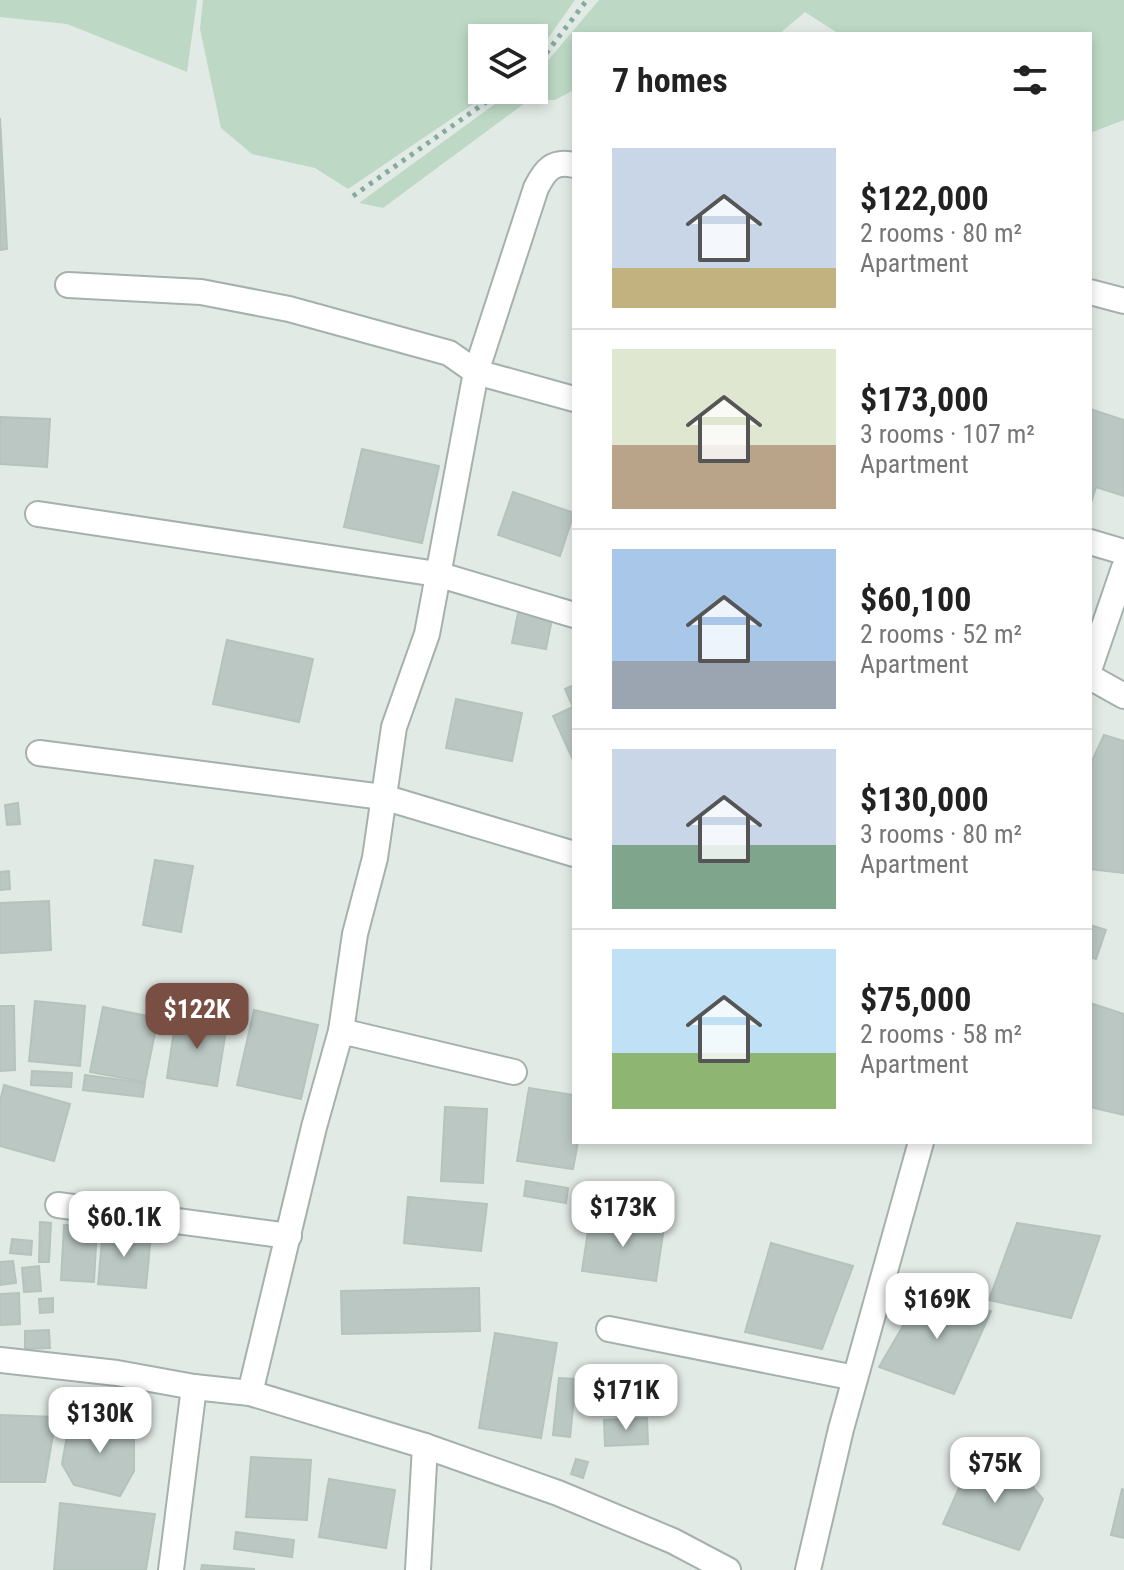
<!DOCTYPE html>
<html lang="en">
<head>
<meta charset="utf-8">
<style>
  body { margin:0; font-family:"Roboto Condensed",sans-serif; background:#f2f2f2; color:#222; height:100vh; display:flex; flex-direction:column; font-size:30px; white-space:nowrap }
  * { box-sizing:border-box; margin:0 }
  p { font-size:26px; color:#767676 }
  .icon { flex:none; width:44px; height:44px; fill:none; stroke:currentColor; stroke-width:2; stroke-linecap:round; stroke-linejoin:round }
  .map { position:relative; flex:1; overflow:hidden }
  .details { position:absolute; left:572px; top:32px; width:520px; height:1112px; display:flex; flex-direction:column; background:#fff; border-radius:0px; box-shadow:0 4px 12px #0003 }
  .details>* { flex:none }
  .fabs { position:absolute; left:468px; top:24px; display:grid; gap:16px }
  .fabs a { display:grid; place-items:center; width:80px; height:80px; border-radius:0px; background:#fff; box-shadow:0 4px 12px #0003; font-size:40px }
  .price { position:absolute; translate:-50% -68px; padding:0 18px; border-radius:16px; background:#fff; color:#222; font-size:26px; line-height:52px; filter:drop-shadow(0 2px 4px #0008) }
  .price::after { content:''; position:absolute; left:50%; top:48px; width:24px; height:18px; margin-left:-12px; background:inherit; clip-path:polygon(0 0,100% 0,50% 100%) }
  .price.current { background:#784f42; color:#fff }
  ul { padding:0; list-style:none }
  li { display:flex; align-items:center; gap:24px; height:200px; padding:0 40px }
  li+li { border-top:2px solid #e0e0e0 }
  li span { display:grid; place-items:center; flex:none; width:224px; height:160px; border-radius:0px; color:#555 }
  li>.icon { margin-inline-start:auto }
  span .icon { width:96px; height:96px; fill:#fffc; stroke-width:1 }
  li b { font-size:34px }
  h2 { display:flex; justify-content:space-between; align-items:center; height:96px; padding:0 40px; font-size:34px }
  .map>svg:first-child { display:block }
</style>
</head>
<body>
<div class="map">
<svg width="1124" height="1570" viewBox="0 0 1124 1570">
  <rect width="100%" height="100%" fill="#e2eae6"/>
  <g fill="#bdd9c5">
    <polygon points="0,0 197,0 187,72 67,24 0,17"/>
    <polygon points="203,0 575,0 534,58 534,38 482,38 482,90 494,90 348,189 315,168 252,154 221,128 200,29"/>
    <polygon points="599,0 1124,0 1124,120 1090,133 1090,34 839,34 805,12 779,34 574,34 574,90 555,100 529,100 383,208 359,203 510,93 514,90 534,90 534,77"/>
  </g>
  <g fill="#bac7c2" stroke="#b5c3bd" stroke-width="2">
    <polygon points="0,118 7,249 0,250"/>
    <polygon points="1090,409 1124,420 1124,496 1096,487 1090,506"/>
    <polygon points="0,417 50,419 47,467 0,464"/>
    <polygon points="362,449 439,466 422,543 344,527"/>
    <polygon points="513,492 574,513 560,556 498,535"/>
    <polygon points="519,608 553,614 546,649 512,643"/>
    <polygon points="227,640 313,659 299,722 213,704"/>
    <polygon points="574,685 574,762 553,716 573,707 565,689"/>
    <polygon points="456,699 522,713 512,761 446,748"/>
    <polygon points="1104,735 1124,741 1124,873 1090,869 1090,765"/>
    <polygon points="18,803 20,824 7,825 5,805"/>
    <polygon points="155,860 193,866 181,932 143,925"/>
    <polygon points="9,871 10,889 0,890 0,872"/>
    <polygon points="49,901 51,950 0,953 0,903"/>
    <polygon points="1090,925 1106,930 1096,959 1090,957"/>
    <polygon points="35,1001 85,1006 80,1066 29,1061"/>
    <polygon points="1090,1003 1124,1014 1124,1115 1090,1107"/>
    <polygon points="0,1006 14,1006 15,1070 0,1071"/>
    <polygon points="103,1007 158,1018 145,1082 90,1072"/>
    <polygon points="254,1010 318,1025 301,1099 237,1085"/>
    <polygon points="176,1017 227,1024 217,1086 167,1078"/>
    <polygon points="32,1071 72,1073 71,1087 31,1085"/>
    <polygon points="85,1075 145,1083 143,1097 83,1090"/>
    <polygon points="4,1085 70,1104 54,1161 0,1146 0,1101"/>
    <polygon points="529,1088 574,1095 574,1142 578,1142 573,1169 517,1161"/>
    <polygon points="445,1107 487,1109 483,1183 441,1181"/>
    <polygon points="526,1181 568,1188 566,1203 524,1196"/>
    <polygon points="580,1191 645,1208 642,1222 576,1205"/>
    <polygon points="408,1197 487,1204 481,1251 404,1243"/>
    <polygon points="590,1217 664,1227 656,1281 582,1271"/>
    <polygon points="40,1222 51,1223 49,1262 39,1262"/>
    <polygon points="1017,1223 1100,1236 1071,1318 989,1300"/>
    <polygon points="64,1225 97,1227 94,1282 61,1280"/>
    <polygon points="103,1230 151,1234 146,1288 98,1284"/>
    <polygon points="12,1239 32,1241 31,1255 10,1253"/>
    <polygon points="771,1243 853,1266 822,1349 745,1332"/>
    <polygon points="13,1261 16,1283 0,1285 0,1262"/>
    <polygon points="39,1266 41,1291 24,1292 22,1268"/>
    <polygon points="479,1288 480,1331 342,1334 341,1291"/>
    <polygon points="924,1290 991,1311 954,1394 879,1367"/>
    <polygon points="19,1293 20,1324 0,1325 0,1294"/>
    <polygon points="53,1298 53,1312 40,1313 39,1299"/>
    <polygon points="49,1330 50,1348 25,1349 25,1331"/>
    <polygon points="495,1333 557,1343 541,1438 479,1428"/>
    <polygon points="599,1371 643,1372 643,1404 599,1404"/>
    <polygon points="559,1378 576,1379 570,1437 553,1435"/>
    <polygon points="0,1415 56,1417 45,1482 0,1482"/>
    <polygon points="88,1416 134,1425 134,1471 120,1496 74,1485 62,1464 67,1435"/>
    <polygon points="647,1418 648,1444 605,1446 604,1420"/>
    <polygon points="251,1457 311,1460 307,1520 246,1517"/>
    <polygon points="576,1459 588,1462 583,1478 571,1474"/>
    <polygon points="970,1463 1020,1472 1043,1499 1019,1550 943,1524"/>
    <polygon points="329,1479 395,1490 386,1548 319,1537"/>
    <polygon points="1122,1489 1124,1490 1124,1538 1111,1535"/>
    <polygon points="60,1503 155,1514 146,1570 54,1570"/>
    <polygon points="236,1532 294,1540 292,1557 234,1549"/>
    <polygon points="202,1565 255,1569 201,1570"/>
  </g>
  <g fill="none" stroke-linecap="round" stroke-linejoin="round">
    <g stroke="#a5b1ad" stroke-width="28">
      <g id="street">
        <path d="M574 165C553 160 545 170 536 188L476 372 574 399"/>
        <polyline points="68,285 201,292 289,309 449,353 476,372 427,634 394,727 375,858 355,934 341,1031 314,1127 250,1393"/>
        <polyline points="1090,292 1124,301"/>
        <polyline points="38,514 437,574 574,615"/>
        <polyline points="1090,542 1124,552"/>
        <polyline points="1090,667 1124,568"/>
        <polyline points="1090,677 1124,696"/>
        <polyline points="39,753 383,797 574,854"/>
        <polyline points="341,1031 514,1072"/>
        <polyline points="58,1205 289,1236"/>
        <polyline points="609,1329 855,1378"/>
        <polyline points="0,1360 117,1373 194,1387 250,1393 425,1446 558,1493 673,1541 728,1570"/>
        <polyline points="171,1570 194,1387"/>
        <polyline points="418,1570 425,1446"/>
        <polyline points="808,1570 841,1429 921,1142"/>
      </g>
    </g>
    <g stroke="#86aa9f" stroke-width="5" stroke-dasharray="4 6" stroke-linecap="butt">
      <polyline points="534,69 587,0"/>
      <polyline points="353,196 503,90"/>
    </g>
    <use href="#street" stroke="#fff" stroke-width="24"/>
  </g>
</svg>
<div class="fabs">
<a><svg class="icon" aria-label="layers" viewBox="0 0 24 24"><path d="M12 4l9 5-9 5-9-5zM3 14l9 5 9-5"/></svg></a>
</div>
<b class="price current" style="left:197px;top:1051px">$122K</b>
<b class="price" style="left:623px;top:1249px">$173K</b>
<b class="price" style="left:124px;top:1259px">$60.1K</b>
<b class="price" style="left:937px;top:1341px">$169K</b>
<b class="price" style="left:626px;top:1432px">$171K</b>
<b class="price" style="left:100px;top:1455px">$130K</b>
<b class="price" style="left:995px;top:1505px">$75K</b>
<section class="details">
<h2>7 homes<svg class="icon" aria-label="filters" viewBox="0 0 24 24"><path d="M4 7h16M4 17h16"/><circle cx="9" cy="7" r="2"/><circle cx="15" cy="17" r="2"/></svg></h2>
<ul>
<li><span style="background:linear-gradient(#c9d6e8 75%,#c2b280 0)"><svg class="icon" aria-label="home" viewBox="0 0 24 24"><path d="M3 11l9-7 9 7M6 9v11h12V9"/></svg></span><div><b>$122,000</b><p>2 rooms · 80 m²</p><p>Apartment</p></div></li>
<li><span style="background:linear-gradient(#dfe7d0 60%,#b9a48a 0)"><svg class="icon" aria-label="home" viewBox="0 0 24 24"><path d="M3 11l9-7 9 7M6 9v11h12V9"/></svg></span><div><b>$173,000</b><p>3 rooms · 107 m²</p><p>Apartment</p></div></li>
<li><span style="background:linear-gradient(#a9c7e8 70%,#9aa5b1 0)"><svg class="icon" aria-label="home" viewBox="0 0 24 24"><path d="M3 11l9-7 9 7M6 9v11h12V9"/></svg></span><div><b>$60,100</b><p>2 rooms · 52 m²</p><p>Apartment</p></div></li>
<li><span style="background:linear-gradient(#c9d6e8 60%,#7fa58c 0)"><svg class="icon" aria-label="home" viewBox="0 0 24 24"><path d="M3 11l9-7 9 7M6 9v11h12V9"/></svg></span><div><b>$130,000</b><p>3 rooms · 80 m²</p><p>Apartment</p></div></li>
<li><span style="background:linear-gradient(#bfe0f5 65%,#8fb573 0)"><svg class="icon" aria-label="home" viewBox="0 0 24 24"><path d="M3 11l9-7 9 7M6 9v11h12V9"/></svg></span><div><b>$75,000</b><p>2 rooms · 58 m²</p><p>Apartment</p></div></li>
</ul>
</section>
</div>
</body>
</html>
